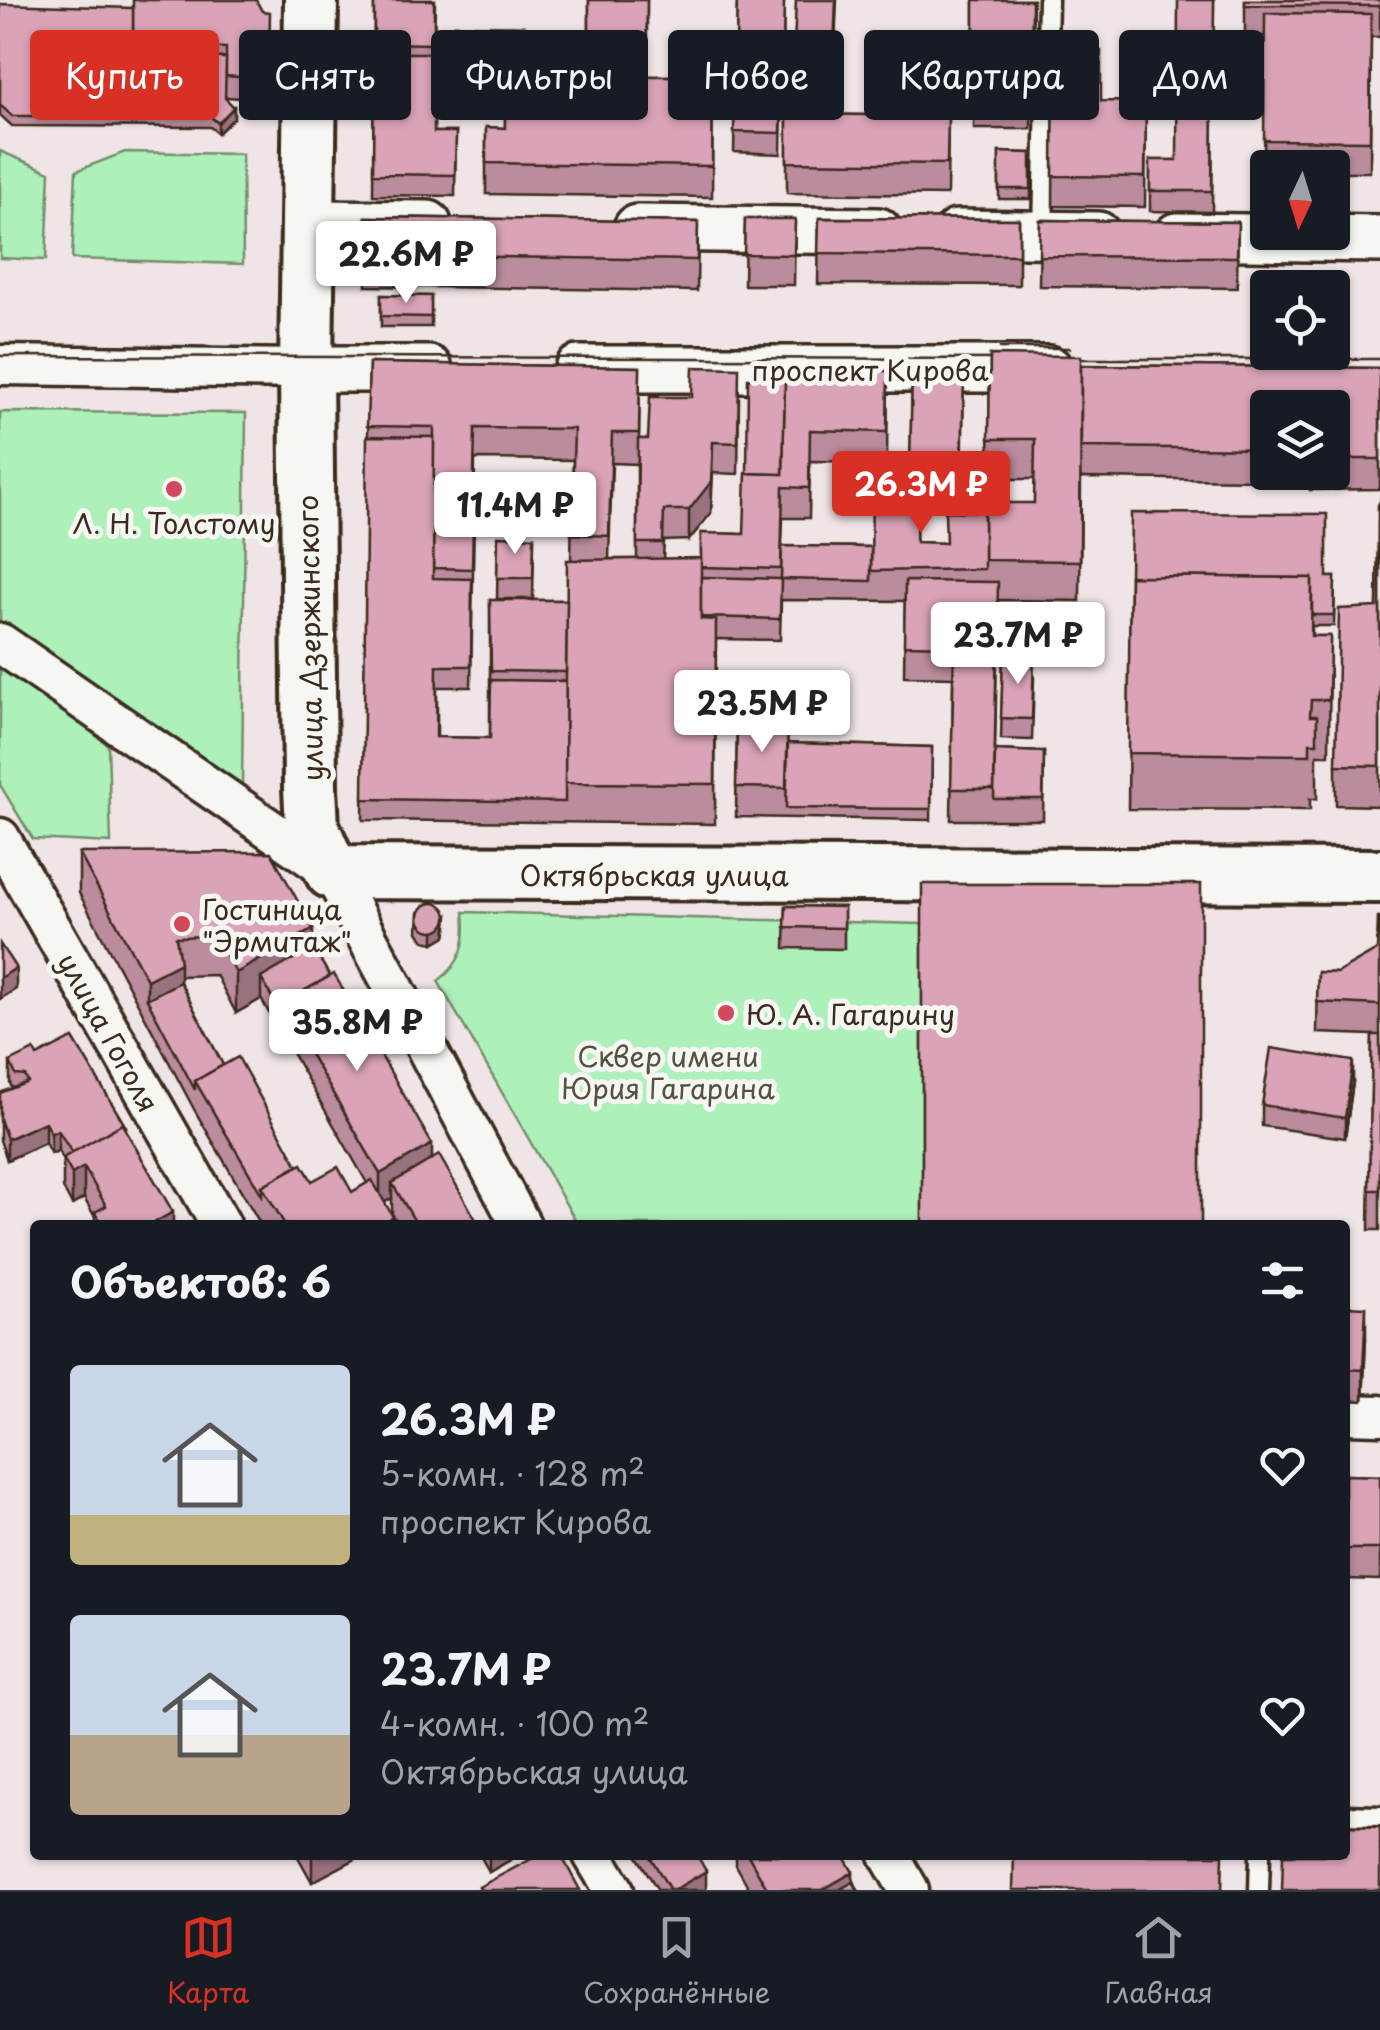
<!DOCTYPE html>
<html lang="ru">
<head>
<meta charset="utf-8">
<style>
  body { margin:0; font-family:"Playpen Sans",sans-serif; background:#20242c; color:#f1f3f6; height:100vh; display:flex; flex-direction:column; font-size:38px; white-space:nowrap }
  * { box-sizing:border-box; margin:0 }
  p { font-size:32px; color:#9ea1a6 }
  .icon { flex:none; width:55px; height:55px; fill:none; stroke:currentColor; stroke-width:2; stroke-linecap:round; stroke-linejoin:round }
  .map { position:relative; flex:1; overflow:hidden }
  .side { position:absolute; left:30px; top:1220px; width:1320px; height:640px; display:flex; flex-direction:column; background:#171b24; border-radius:10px; box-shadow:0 2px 8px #0004 }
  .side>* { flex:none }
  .top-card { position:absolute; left:30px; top:30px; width:1320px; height:90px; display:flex; gap:20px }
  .needle { width:65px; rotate:184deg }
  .buttons { position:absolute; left:1250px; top:150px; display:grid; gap:20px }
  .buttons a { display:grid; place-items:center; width:100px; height:100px; border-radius:10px; background:#171b24; box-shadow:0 2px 8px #0004; font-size:50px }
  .price { position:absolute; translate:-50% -85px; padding:0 22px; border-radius:10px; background:#fff; color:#222; font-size:32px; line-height:65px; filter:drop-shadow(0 2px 5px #0008) }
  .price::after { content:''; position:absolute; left:50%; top:60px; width:30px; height:22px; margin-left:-15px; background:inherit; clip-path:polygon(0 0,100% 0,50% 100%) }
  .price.selected { background:#d93025; color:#fff }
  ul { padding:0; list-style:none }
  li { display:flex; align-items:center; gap:30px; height:250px; padding:0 40px }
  li span { display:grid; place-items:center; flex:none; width:280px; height:200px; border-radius:10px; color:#555 }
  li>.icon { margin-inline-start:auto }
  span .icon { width:120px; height:120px; fill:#fffc; stroke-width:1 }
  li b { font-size:42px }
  h2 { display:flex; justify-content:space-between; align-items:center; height:120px; padding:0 40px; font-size:42px }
  .pill { padding:0 35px; border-radius:10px; background:#171b24; box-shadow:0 2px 8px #0004; font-size:35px; line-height:90px }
  .pill.selected { background:#d93025; color:#fff }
  .tabs { display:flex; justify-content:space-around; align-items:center; height:140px; border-top:2px solid #363941; background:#171b24; font-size:28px; color:#9ea1a6 }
  .tabs a { display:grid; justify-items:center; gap:5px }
  .tabs .selected { color:#d93025 }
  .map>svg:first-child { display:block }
</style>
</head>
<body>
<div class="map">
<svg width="1380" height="1890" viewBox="0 0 1380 1890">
  <rect width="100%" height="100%" fill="#f0e5e6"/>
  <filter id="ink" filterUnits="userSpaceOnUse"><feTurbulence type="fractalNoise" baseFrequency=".01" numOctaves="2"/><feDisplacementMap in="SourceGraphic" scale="20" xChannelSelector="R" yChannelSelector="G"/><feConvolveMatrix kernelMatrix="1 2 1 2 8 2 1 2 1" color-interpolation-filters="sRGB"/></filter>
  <g filter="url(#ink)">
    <g fill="#adf0ba" stroke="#748d6c" stroke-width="2.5">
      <polygon points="0,151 50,172 46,260 0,258"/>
      <polygon points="125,152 242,154 243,264 72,259 76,171"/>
      <polygon points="0,412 246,413 242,788 0,629"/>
      <polygon points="0,660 108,745 111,843 33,839 0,785"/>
      <path d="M464 912 922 924V1225H578L438 981C463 963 467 941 464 912Z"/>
    </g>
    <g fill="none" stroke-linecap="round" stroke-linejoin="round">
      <g stroke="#3b2a1e" stroke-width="25">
        <g id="service">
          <polyline points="1043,233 1048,0"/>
          <polyline points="1345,1815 1380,1816"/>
          <polyline points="1259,1890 1260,1855"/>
        </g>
      </g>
      <g stroke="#3b2a1e" stroke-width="45">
        <g id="minor">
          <polyline points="0,365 306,369"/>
          <polyline points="0,643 332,872 521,1225"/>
          <polyline points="0,838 221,1225"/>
          <polyline points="1345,1414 1380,1415"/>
          <polyline points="593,1855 614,1890"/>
          <polyline points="889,1855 909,1890"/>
        </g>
      </g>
      <g stroke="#3b2a1e" stroke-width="52">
        <g id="tertiary">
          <polyline points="307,223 428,224"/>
          <polyline points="637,228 878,231"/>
          <polyline points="957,233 1098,235"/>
          <polyline points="1177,236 1380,239"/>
          <polyline points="306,369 429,369"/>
          <polyline points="578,369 1049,369"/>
        </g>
      </g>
      <g stroke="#3b2a1e" stroke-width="60">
        <polyline id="secondary" points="311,0 306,369 310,788 312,827 332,872 1380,876"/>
      </g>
      <use href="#service" stroke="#f6f6f2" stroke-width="18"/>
      <use href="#minor" stroke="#f6f6f2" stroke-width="38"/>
      <use href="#tertiary" stroke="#f6f6f2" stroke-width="45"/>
      <use href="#secondary" stroke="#f6f6f2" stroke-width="52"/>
      <g stroke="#3b2a1e" stroke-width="2.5">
        <polyline points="1000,348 1070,348"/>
        <polyline points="0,356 1015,359"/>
        <polyline points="1055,359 1380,359"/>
      </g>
    </g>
    <g fill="#bb8c9d" stroke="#3b2a1e" stroke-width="2.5" fill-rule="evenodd">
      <polygon points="374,0 435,0 434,53 447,53 447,94 434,94 434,132 456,132 455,196 373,195"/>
      <polygon points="589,0 647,0 647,76 672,76 713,69 712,197 486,194 486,127 505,128 505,113 487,112 487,102 455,101 455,25 524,26 523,108 582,109 589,68"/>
      <polygon points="737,0 784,0 781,154 734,152"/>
      <polygon points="837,0 833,95 793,93 793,72"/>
      <polygon points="974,0 1033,0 1031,129 974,129"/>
      <polygon points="1214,0 1212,212 1150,211 1150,160 1177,160"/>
      <polygon points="1245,0 1380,0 1380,37 1371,37 1370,172 1332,172 1332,168 1268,168 1268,171 1264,171 1265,36 1245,36"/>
      <polygon points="0,4 270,33 269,86 262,86 253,99 226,97 234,118 218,133 210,127 12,126 0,115"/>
      <polygon points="1054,50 1101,101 1146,102 1145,207 1053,206"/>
      <polygon points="787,114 948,116 947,195 787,193"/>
      <polygon points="999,152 1031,153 1031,199 999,199"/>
      <polygon points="366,217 698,222 697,291 366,286"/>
      <polygon points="819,218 1019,219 1019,285 818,284"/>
      <polygon points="745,219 795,219 794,285 744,285"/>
      <polygon points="1040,220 1238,222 1237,288 1039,286"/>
      <polygon points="381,295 431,296 431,327 381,327"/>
      <path d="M990 355 1081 365 1380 368V489L1310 490V472H1332V408H1268V462H1265V480L1081 478 1080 601 998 600 995 750 1044 752 1043 820H951L953 677 904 676 905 601 781 600 780 640 716 639 715 824 363 820 369 363 640 367 639 439H648L739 398 738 474 713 473 711 513 689 540 664 541 663 559 701 558V533L744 534 785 378 888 371 887 462 810 461 809 518H783L782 546 871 547 910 486 912 370 964 371 962 500 917 499 916 542 945 543 984 512 1034 503 1035 479H989ZM475 459 573 460 571 560 567 600H490V738L437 737V687H471ZM612 463 637 464V559H609Z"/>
      <polygon points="1380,501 1380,806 1336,805 1336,765 1377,607"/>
      <polygon points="498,536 534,537 533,599 497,599"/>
      <polygon points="1130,576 1335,577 1334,626 1312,626 1312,636 1330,636 1329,755 1317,755 1317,799 1310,799 1310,810 1128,809"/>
      <polygon points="1003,656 1034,677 1032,740 1001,739"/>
      <polygon points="737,722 788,743 932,747 931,820 736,817"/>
      <path d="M79 853 313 948 432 1159 479 1225H399L392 1214V1198L384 1202 393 1225H261L195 1111 79 893ZM216 975 236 1013 261 999 367 1183 352 1192 312 1181 298 1166 223 1065 180 982V976Z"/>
      <polygon points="786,906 844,907 844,949 785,948"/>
      <polygon points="419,912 448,926 446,936 434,943 424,941 418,932"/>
      <polygon points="1380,917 1380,1230 1369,1230 1372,1035 1317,1033 1318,972 1337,973 1377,950"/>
      <polygon points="37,1056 126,1131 173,1225 95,1225 95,1217 84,1198 72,1205 63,1188 63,1159 58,1151 51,1154 45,1143 7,1160 0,1140 0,1093 12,1088 10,1083 10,1062"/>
      <polygon points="1353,1082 1345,1138 1262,1126 1262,1105"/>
      <polygon points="1345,1306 1366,1338 1363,1401 1345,1400"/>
      <polygon points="1345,1475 1380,1476 1380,1580 1345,1579"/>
      <polygon points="297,1855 363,1855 312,1882"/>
      <polygon points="480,1855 519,1855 489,1872"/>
      <polygon points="636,1855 697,1855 706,1890 658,1890"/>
      <polygon points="736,1855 843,1855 858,1890 750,1890 736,1865"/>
    </g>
    <g fill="#997280" stroke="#3b2a1e" stroke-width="2.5">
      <polygon points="262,65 262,86 253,99 253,78"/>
      <polygon points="234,107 234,118 218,133 218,123"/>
      <polygon points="713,442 711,513 689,540 689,510"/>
      <polygon points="448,916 446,936 434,943 434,932"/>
      <polygon points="313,929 313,969 261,978 261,999 236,1013 236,973"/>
      <polygon points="180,963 180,1003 147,999 147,980"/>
      <polygon points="16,968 16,989 0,999 0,978"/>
      <polygon points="1353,1061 1353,1082 1345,1138 1345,1118"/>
      <polygon points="45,1122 45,1143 7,1160 7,1139"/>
      <polygon points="126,1127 126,1148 84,1169 84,1198 72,1205 72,1154"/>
      <polygon points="58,1130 58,1151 51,1154 51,1133"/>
      <polygon points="432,1144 432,1175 392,1183 392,1198 380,1205 380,1174"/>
      <polygon points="173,1212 173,1225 150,1225"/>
      <polygon points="393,1217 393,1225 380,1225"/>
      <polygon points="1366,1307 1366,1338 1363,1401 1363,1370"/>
      <polygon points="312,1855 363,1855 312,1882"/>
      <polygon points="489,1855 519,1855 489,1872"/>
      <polygon points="706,1871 706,1890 674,1890"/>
      <polygon points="853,1872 853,1890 822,1890"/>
    </g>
    <g fill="#daa3b7" stroke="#3b2a1e" stroke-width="2.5">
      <polygon points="133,0 256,0 262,11 270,12 269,65 262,65 253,78 226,76 226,48 133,45"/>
      <polygon points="374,0 434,0 434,44 374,43"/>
      <polygon points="589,0 647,0 646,59 589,52"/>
      <polygon points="737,0 784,0 781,133 734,132"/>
      <polygon points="796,0 836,0 833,74 793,72"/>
      <polygon points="974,0 1032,0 1031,98 974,98"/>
      <polygon points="1178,0 1214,0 1212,191 1150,191 1150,160 1177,160"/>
      <polygon points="1245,0 1380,0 1380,6 1245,5"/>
      <polygon points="0,4 133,8 133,55 226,58 225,98 234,107 218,123 210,116 12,116 0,105"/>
      <polygon points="1265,13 1371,14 1370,141 1264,140"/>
      <polygon points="455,25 524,26 523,92 487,92 487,81 455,80"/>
      <polygon points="1054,50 1101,51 1101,101 1146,102 1145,177 1053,176"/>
      <polygon points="374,53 447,53 447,74 434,73 434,132 456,132 455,175 373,174"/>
      <polygon points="582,68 611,68 611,76 672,76 672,69 713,69 712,166 486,163 486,127 505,128 505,108 582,109"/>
      <polygon points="787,114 948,116 947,164 787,162"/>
      <polygon points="999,152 1031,153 1031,189 999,189"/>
      <polygon points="366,217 698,222 697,260 366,255"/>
      <polygon points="819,218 1019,219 1019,255 818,253"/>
      <polygon points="745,219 795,219 794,255 744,254"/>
      <polygon points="1040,220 1238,222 1237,257 1039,256"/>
      <polygon points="381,295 431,296 431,317 381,316"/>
      <polygon points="990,355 1081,356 1080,561 984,560 984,503 1034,503 1035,439 989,439"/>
      <polygon points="369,363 640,367 639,433 612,433 609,536 571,534 574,429 475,428 472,569 433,568 434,427 367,426"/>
      <polygon points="1081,365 1380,368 1380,459 1332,459 1332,408 1268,408 1268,432 1265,432 1265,449 1081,447"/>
      <polygon points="693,367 739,368 738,443 713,442 711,482 689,510 664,510 663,543 637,543 638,439 648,439 650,397 692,397"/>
      <polygon points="785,369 888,371 887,432 810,430 809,488 783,487 781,569 701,567 701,533 744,534 746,473 783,474"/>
      <polygon points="912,370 964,371 962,470 910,469"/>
      <polygon points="748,378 785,378 783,474 747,473"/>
      <polygon points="367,436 434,437 433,578 472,579 471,666 437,666 436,737 490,738 491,680 566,681 565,802 363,799"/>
      <polygon points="917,486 916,542 946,543 945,511 984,512 984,569 871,571 872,487"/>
      <polygon points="1380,501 1380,766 1336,765 1339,609 1377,607 1378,505"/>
      <polygon points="1131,513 1327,514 1327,577 1335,577 1334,615 1312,615 1312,578 1130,576"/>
      <polygon points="498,536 534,537 533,578 497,578"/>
      <polygon points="782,546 871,547 871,581 781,579"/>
      <polygon points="701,558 701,619 716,620 715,784 565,783 567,560"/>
      <polygon points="1130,576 1312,578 1311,636 1330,636 1329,700 1311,700 1310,716 1317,716 1317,743 1310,743 1310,755 1128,753"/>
      <polygon points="701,577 781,579 780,619 701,617"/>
      <polygon points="905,581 998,582 994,789 951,789 954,646 904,645"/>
      <polygon points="490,600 567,600 566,672 491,671"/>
      <polygon points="1003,656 1034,656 1032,719 1001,718"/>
      <polygon points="737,722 788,723 786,788 736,787"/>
      <polygon points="788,743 932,747 931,809 786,808"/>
      <polygon points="995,750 1044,752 1043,799 994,799"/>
      <polygon points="271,852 313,929 236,973 216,936 176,937 180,963 147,980 79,853"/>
      <rect x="922" y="884" width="279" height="341"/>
      <circle cx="433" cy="917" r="14"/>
      <polygon points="786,906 844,907 844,928 785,927"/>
      <polygon points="1378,917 1380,917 1380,1005 1317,1002 1318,972 1337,973 1377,950"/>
      <polygon points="0,944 16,968 0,978"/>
      <polygon points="313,948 330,976 281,1004 281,1014 261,978"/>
      <polygon points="334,974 432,1144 380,1174 281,1004"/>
      <polygon points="180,982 223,1065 195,1081 195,1090 147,999"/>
      <polygon points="1372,1035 1380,1035 1380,1190 1369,1190"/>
      <polygon points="73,1038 126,1127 124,1128 122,1124 72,1153 58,1130 51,1133 45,1122 7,1139 0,1119 0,1093 28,1082 25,1076 16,1075 10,1062 34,1050 37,1056"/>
      <polygon points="1271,1048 1353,1061 1345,1118 1262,1105"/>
      <polygon points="238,1057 298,1166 262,1186 262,1195 195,1081"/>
      <polygon points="122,1124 173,1212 150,1225 102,1225 95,1212 106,1206 84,1167 72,1174 63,1158"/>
      <polygon points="439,1155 479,1225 417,1225 392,1183"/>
      <polygon points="302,1164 312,1181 338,1167 352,1192 372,1180 393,1217 380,1225 285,1225 262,1186"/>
      <polygon points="1345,1306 1366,1307 1363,1370 1345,1369"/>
      <polygon points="1345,1475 1380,1476 1380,1549 1345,1549"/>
      <polygon points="1345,1826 1380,1827 1380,1890 1282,1890 1283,1855 1345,1855"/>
      <polygon points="539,1855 561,1855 580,1890 481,1890 479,1887"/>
      <polygon points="649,1855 697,1855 706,1871 674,1890 670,1890"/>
      <polygon points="748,1855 843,1855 853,1872 822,1890 768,1890"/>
      <polygon points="1014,1855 1223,1855 1222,1890 1013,1890"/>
      <polygon points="853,1882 858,1890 839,1890"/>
    </g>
  </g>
  <g fill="#d1495b" stroke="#f6f6f2" stroke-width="4">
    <circle cx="174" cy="489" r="10"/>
    <circle cx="182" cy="924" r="10"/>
    <circle cx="726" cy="1013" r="10"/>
  </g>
  <g text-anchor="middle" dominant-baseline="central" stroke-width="10" stroke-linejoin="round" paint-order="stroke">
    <g font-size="28" fill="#3b2a1e" stroke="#f6f6f2">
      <text x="870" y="369">проспект Кирова</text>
      <text transform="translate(309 638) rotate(-91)">улица Дзержинского</text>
      <text x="654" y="874">Октябрьская улица</text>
      <text transform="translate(109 1032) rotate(61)">улица Гоголя</text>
    </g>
    <g font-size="28" fill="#3b2a1e" stroke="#f6f6f2" text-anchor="start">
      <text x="174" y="522" text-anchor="middle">Л. Н. Толстому</text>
      <text x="202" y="908">Гостиница<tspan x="202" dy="32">"Эрмитаж"</tspan></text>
      <text x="746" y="1013">Ю. А. Гагарину</text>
    </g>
    <g font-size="28" fill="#52523d" stroke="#f6f6f2">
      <text x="668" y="1055">Сквер имени<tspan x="668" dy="32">Юрия Гагарина</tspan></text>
    </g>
  </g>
</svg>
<div class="buttons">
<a><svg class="needle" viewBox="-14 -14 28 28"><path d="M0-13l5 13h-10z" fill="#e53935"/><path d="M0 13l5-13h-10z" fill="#9ea1a6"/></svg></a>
<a><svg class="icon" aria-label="locate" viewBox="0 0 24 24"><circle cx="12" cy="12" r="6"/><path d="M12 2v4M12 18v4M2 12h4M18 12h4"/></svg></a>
<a><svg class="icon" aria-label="layers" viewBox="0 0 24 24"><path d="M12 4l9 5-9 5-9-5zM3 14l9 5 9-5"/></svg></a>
</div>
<b class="price" style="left:406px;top:306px">22.6M ₽</b>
<b class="price selected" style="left:921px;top:536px">26.3M ₽</b>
<b class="price" style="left:515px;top:557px">11.4M ₽</b>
<b class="price" style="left:1018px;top:687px">23.7M ₽</b>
<b class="price" style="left:762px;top:755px">23.5M ₽</b>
<b class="price" style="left:357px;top:1074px">35.8M ₽</b>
<div class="top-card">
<a class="pill selected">Купить</a>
<a class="pill">Снять</a>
<a class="pill">Фильтры</a>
<a class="pill">Новое</a>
<a class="pill">Квартира</a>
<a class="pill">Дом</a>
</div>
<section class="side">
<h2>Объектов: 6<svg class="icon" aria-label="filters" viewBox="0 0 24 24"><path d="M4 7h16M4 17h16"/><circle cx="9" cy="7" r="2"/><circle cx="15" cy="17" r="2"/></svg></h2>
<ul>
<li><span style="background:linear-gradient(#c9d6e8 75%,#c2b280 0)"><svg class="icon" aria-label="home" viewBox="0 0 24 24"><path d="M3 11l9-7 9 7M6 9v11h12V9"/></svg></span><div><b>26.3M ₽</b><p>5-комн. · 128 m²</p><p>проспект Кирова</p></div><svg class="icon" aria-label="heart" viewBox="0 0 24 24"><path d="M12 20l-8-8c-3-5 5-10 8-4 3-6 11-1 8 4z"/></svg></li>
<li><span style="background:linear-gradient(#c9d6e8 60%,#b9a48a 0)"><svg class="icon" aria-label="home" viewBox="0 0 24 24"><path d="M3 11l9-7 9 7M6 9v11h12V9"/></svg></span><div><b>23.7M ₽</b><p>4-комн. · 100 m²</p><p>Октябрьская улица</p></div><svg class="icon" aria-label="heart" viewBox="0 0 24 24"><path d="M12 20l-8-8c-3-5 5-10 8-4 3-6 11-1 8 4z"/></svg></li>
</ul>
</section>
</div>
<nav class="tabs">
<a class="selected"><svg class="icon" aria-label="map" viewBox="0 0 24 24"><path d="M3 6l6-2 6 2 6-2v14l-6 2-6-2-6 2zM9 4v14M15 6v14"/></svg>Карта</a>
<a><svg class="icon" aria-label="saved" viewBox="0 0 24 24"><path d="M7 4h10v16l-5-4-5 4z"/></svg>Сохранённые</a>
<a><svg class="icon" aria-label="home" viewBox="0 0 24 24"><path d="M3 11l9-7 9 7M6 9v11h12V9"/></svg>Главная</a>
</nav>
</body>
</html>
